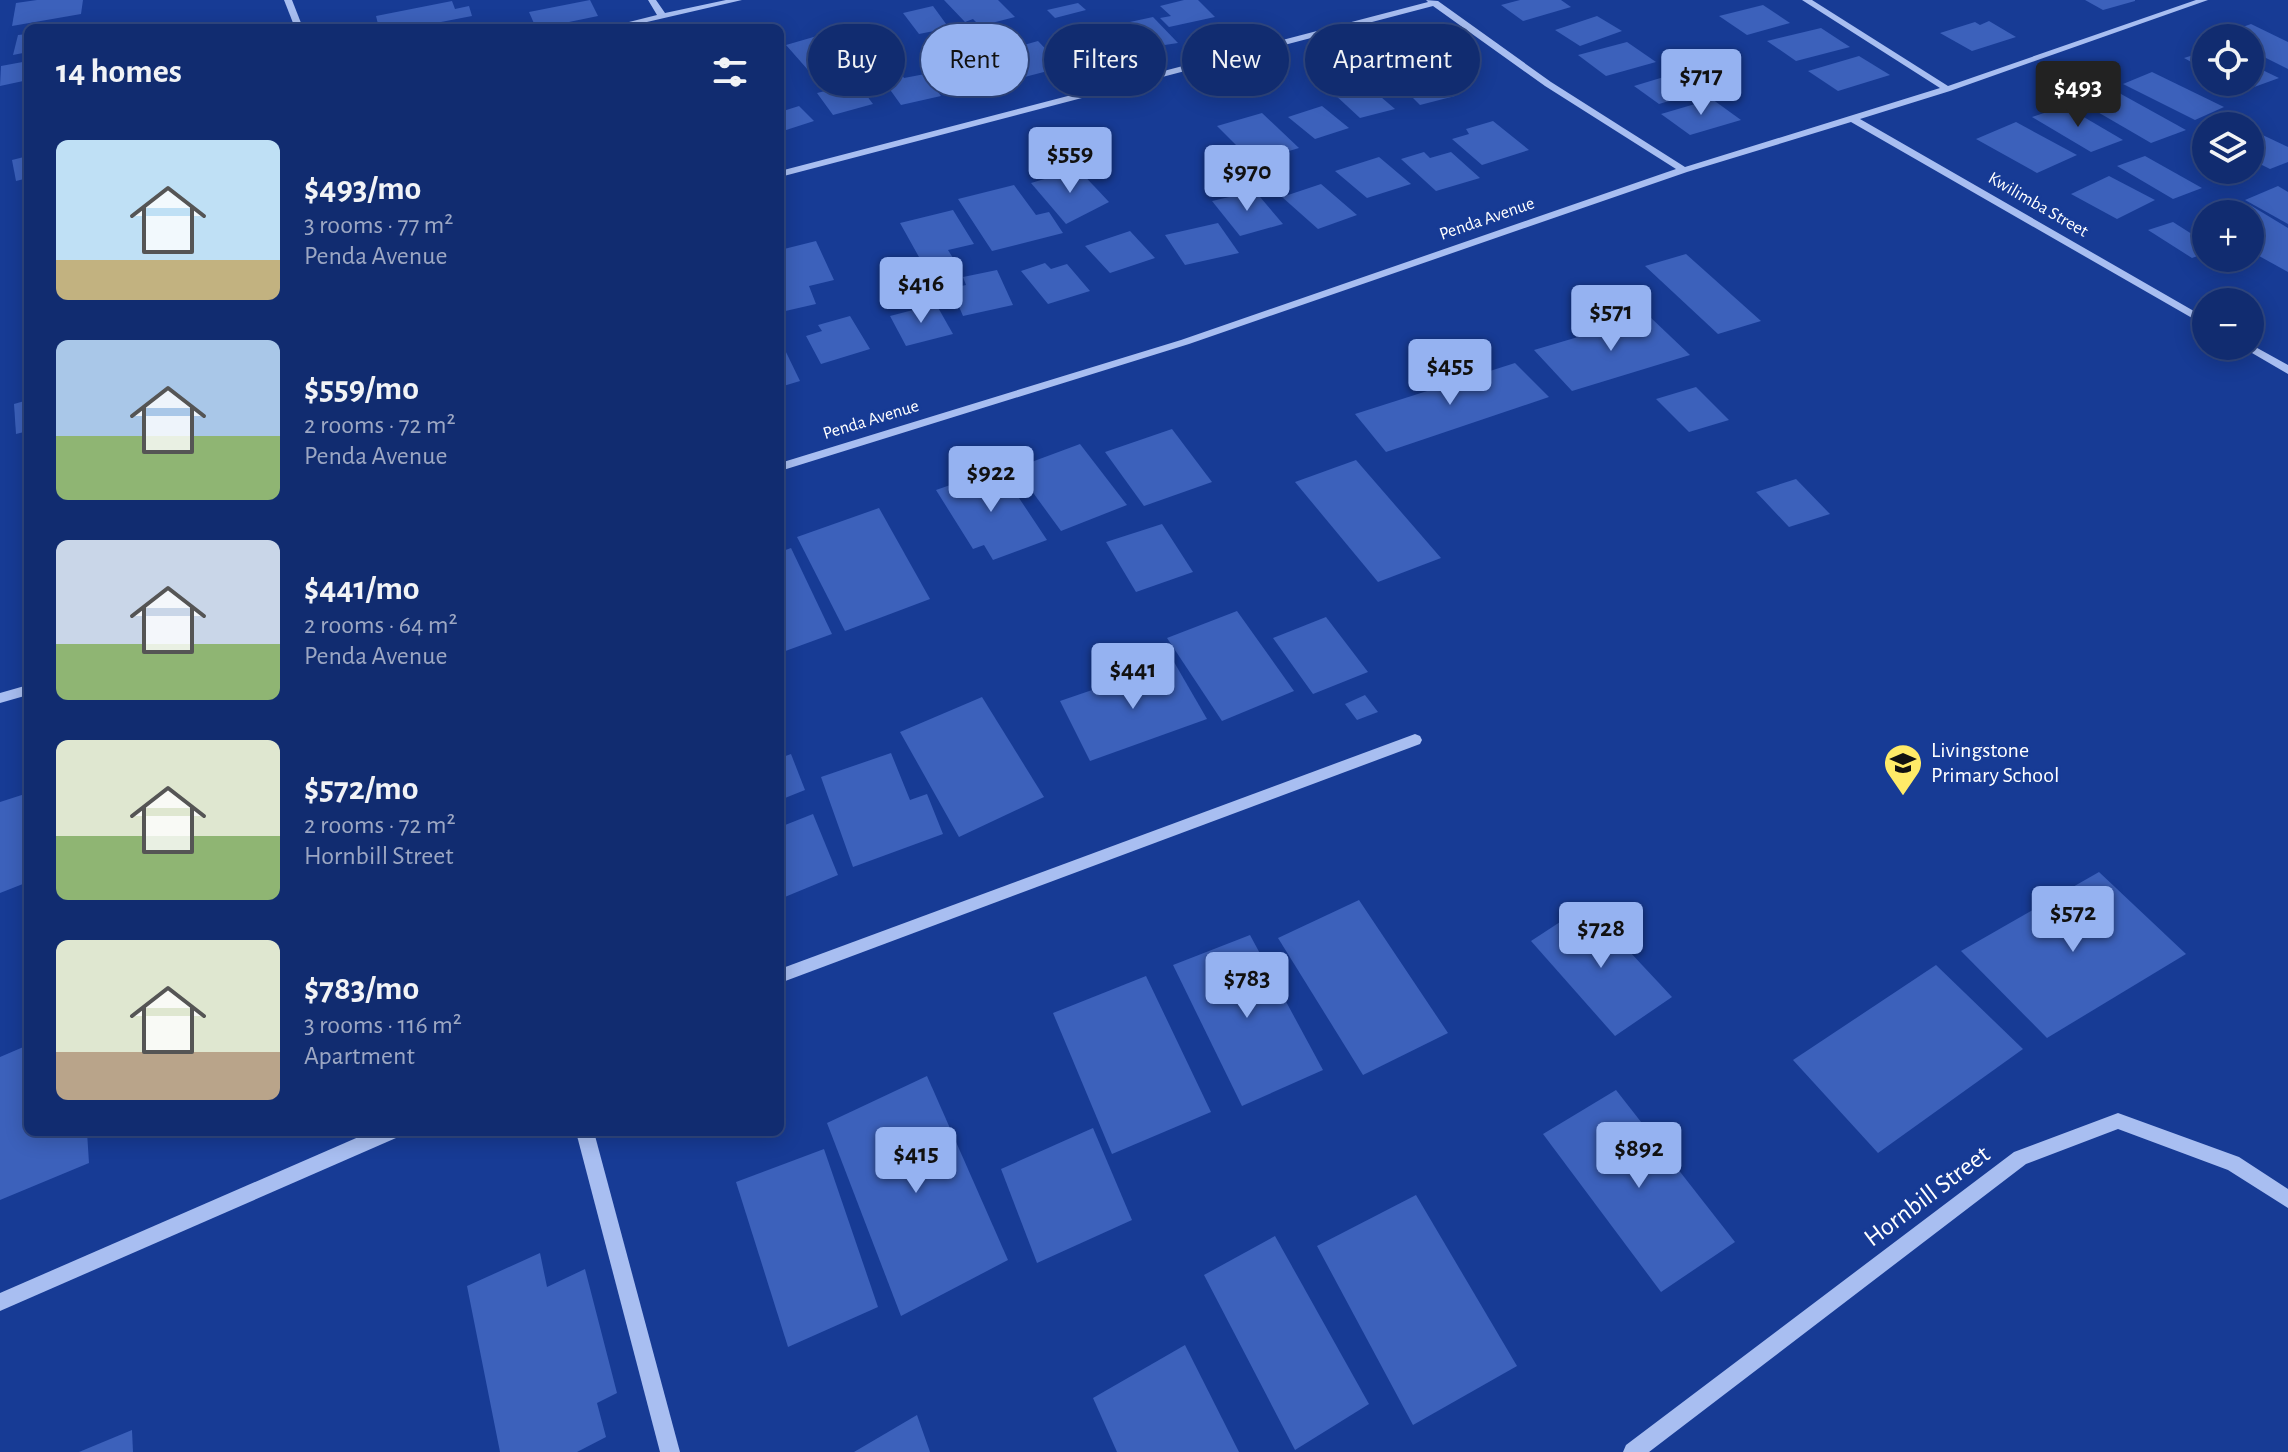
<!DOCTYPE html>
<html lang="en">
<head>
<meta charset="utf-8">
<style>
  body { margin:0; font-family:"Alegreya Sans",sans-serif; background:#1a3475; color:#f1f3f6; height:100vh; display:flex; flex-direction:column; font-size:30px; white-space:nowrap }
  * { box-sizing:border-box; margin:0 }
  p { font-size:26px; color:#9ca7c3 }
  .icon { flex:none; width:44px; height:44px; fill:none; stroke:currentColor; stroke-width:2; stroke-linecap:round; stroke-linejoin:round }
  .map { position:relative; flex:1; overflow:hidden }
  .sheet { position:absolute; left:24px; top:24px; width:760px; height:1112px; display:flex; flex-direction:column; background:#112c70; border-radius:12px; box-shadow:0 4px 20px #0003,0 0 0 2px #304883 }
  .sheet>* { flex:none }
  .guide { position:absolute; left:808px; top:24px; width:760px; height:72px; display:flex; gap:16px }
  .controls { position:absolute; left:2192px; top:24px; display:grid; gap:16px }
  .controls a { display:grid; place-items:center; width:72px; height:72px; border-radius:50%; background:#112c70; box-shadow:0 4px 20px #0003,0 0 0 2px #304883; font-size:40px }
  .price { position:absolute; translate:-50% -68px; padding:0 18px; border-radius:8px; background:#95b2f1; color:#111; font-size:26px; line-height:52px; filter:drop-shadow(0 2px 4px #0008) }
  .price::after { content:''; position:absolute; left:50%; top:48px; width:24px; height:18px; margin-left:-12px; background:inherit; clip-path:polygon(0 0,100% 0,50% 100%) }
  .price.on { background:#222; color:#fff }
  ul { padding:0; list-style:none }
  li { display:flex; align-items:center; gap:24px; height:200px; padding:0 32px }
  li span { display:grid; place-items:center; flex:none; width:224px; height:160px; border-radius:12px; color:#555 }
  li>.icon { margin-inline-start:auto }
  span .icon { width:96px; height:96px; fill:#fffc; stroke-width:1 }
  li b { font-size:34px }
  h2 { display:flex; justify-content:space-between; align-items:center; height:96px; padding:0 32px; font-size:34px }
  .tag { padding:0 28px; border-radius:36px; background:#112c70; box-shadow:0 4px 20px #0003,0 0 0 2px #304883; font-size:28px; line-height:72px }
  .tag.on { background:#95b2f1; color:#111 }
  .map>svg:first-child { display:block }
</style>
</head>
<body>
<div class="map">
<svg width="2288" height="1452" viewBox="0 0 2288 1452">
  <rect width="100%" height="100%" fill="#173b95"/>
  <g fill="#3c61bb">
    <polygon points="37,0 83,0 81,14 12,26 16,3"/>
    <polygon points="590,0 598,16 540,28 536,28 529,12"/>
    <polygon points="944,0 998,0 1015,17 980,26 973,19 965,22"/>
    <polygon points="1184,0 1198,0 1215,17 1169,27 1160,18 1171,16 1160,6"/>
    <polygon points="1520,0 1561,0 1571,7 1523,21 1501,5"/>
    <polygon points="2085,0 2135,0 2135,1 2103,10"/>
    <polygon points="452,1 455,9 469,6 472,16 410,28 379,28 376,16"/>
    <polygon points="1078,3 1086,10 1055,18 1047,10"/>
    <polygon points="1763,5 1790,23 1747,35 1719,16"/>
    <polygon points="933,6 949,28 919,34 903,13"/>
    <polygon points="1597,16 1622,31 1580,46 1555,30"/>
    <polygon points="1153,17 1178,43 1138,49 1116,25"/>
    <polygon points="1989,21 2016,37 1972,51 1940,33 1975,22 1980,25"/>
    <polygon points="1082,22 1093,34 1112,29 1127,43 1074,57 1052,35 1065,31 1061,28"/>
    <polygon points="2251,24 2288,42 2288,69 2250,50 2250,38 2220,35"/>
    <polygon points="1821,28 1850,47 1796,61 1767,41"/>
    <polygon points="28,34 28,52 13,55 18,35"/>
    <polygon points="817,36 826,45 849,38 864,54 808,70 786,45"/>
    <polygon points="1038,41 1063,67 1017,79 988,48 1001,45 1006,50"/>
    <polygon points="1627,42 1656,62 1606,76 1578,55"/>
    <polygon points="976,47 1000,75 952,87 934,63 951,59 947,54"/>
    <polygon points="2206,51 2206,70 2184,58"/>
    <polygon points="1859,56 1890,75 1838,91 1808,71"/>
    <polygon points="28,61 28,80 0,86 1,66"/>
    <polygon points="2250,64 2279,78 2246,90 2230,82 2250,82"/>
    <polygon points="1687,70 1713,88 1659,104 1634,86"/>
    <polygon points="2152,72 2224,107 2195,120 2123,84"/>
    <polygon points="901,73 904,78 925,74 941,96 901,105 881,77"/>
    <polygon points="1433,76 1455,96 1420,105 1399,84"/>
    <polygon points="854,79 873,104 833,115 817,93 829,90 826,86"/>
    <polygon points="1367,85 1395,109 1360,118 1333,93"/>
    <polygon points="2112,89 2186,130 2151,143 2077,100"/>
    <polygon points="1712,99 1741,120 1690,135 1661,114"/>
    <polygon points="799,106 814,121 780,132 780,112"/>
    <polygon points="1322,106 1349,128 1315,139 1288,117"/>
    <polygon points="2065,106 2123,140 2091,152 2032,117"/>
    <polygon points="1262,113 1299,148 1253,162 1217,126"/>
    <polygon points="1493,121 1529,150 1482,165 1452,139 1469,134 1466,129"/>
    <polygon points="2016,122 2077,155 2037,173 1976,139"/>
    <polygon points="2250,129 2288,147 2288,162 2270,169 2250,159"/>
    <polygon points="1424,152 1430,158 1451,152 1480,178 1436,191 1401,159"/>
    <polygon points="28,156 28,178 16,181 12,160"/>
    <polygon points="2145,156 2202,188 2173,199 2117,166"/>
    <polygon points="1379,157 1411,184 1367,198 1335,171"/>
    <polygon points="1078,169 1109,202 1066,224 1031,183"/>
    <polygon points="2109,176 2155,200 2117,219 2071,194"/>
    <polygon points="1321,184 1357,215 1318,229 1282,197"/>
    <polygon points="1014,185 1036,215 1049,212 1063,233 992,251 958,199"/>
    <polygon points="2278,186 2288,192 2288,224 2245,200"/>
    <polygon points="1255,191 1283,224 1240,236 1212,201"/>
    <polygon points="2250,205 2288,228 2288,272 2250,251 2250,214 2227,214"/>
    <polygon points="953,210 974,244 948,250 953,258 924,266 900,223"/>
    <polygon points="2173,222 2206,243 2206,253 2192,258 2148,230"/>
    <polygon points="1218,223 1239,253 1185,265 1165,235"/>
    <polygon points="1130,231 1155,258 1110,273 1085,246"/>
    <polygon points="816,241 834,280 809,286 816,304 781,312 780,250"/>
    <polygon points="1686,254 1761,321 1718,334 1645,266"/>
    <polygon points="1045,263 1051,269 1067,264 1090,291 1048,304 1021,271"/>
    <polygon points="997,270 1013,305 963,316 951,288 966,285 963,277"/>
    <polygon points="936,304 953,334 906,346 890,316"/>
    <polygon points="850,316 870,349 821,364 806,336 822,331 818,325"/>
    <polygon points="1649,316 1690,355 1572,391 1534,350"/>
    <polygon points="785,350 800,381 780,387 780,352"/>
    <polygon points="1515,363 1549,397 1386,452 1355,414"/>
    <polygon points="1696,387 1729,420 1689,432 1656,399"/>
    <polygon points="28,400 28,431 16,434 14,404"/>
    <polygon points="1172,429 1212,482 1144,506 1105,452"/>
    <polygon points="1080,444 1127,505 1061,531 1015,468"/>
    <polygon points="1356,460 1441,558 1378,582 1295,482"/>
    <polygon points="999,468 1047,540 993,560 984,545 973,549 936,490"/>
    <polygon points="1796,479 1830,514 1789,527 1756,492"/>
    <polygon points="879,508 930,599 845,631 797,537"/>
    <polygon points="1162,524 1193,572 1136,592 1106,542"/>
    <polygon points="791,548 832,634 780,653 780,552"/>
    <polygon points="1237,611 1294,691 1222,721 1167,638"/>
    <polygon points="1326,617 1368,672 1313,694 1273,638"/>
    <polygon points="1174,662 1207,719 1090,761 1060,701"/>
    <polygon points="1365,695 1378,712 1357,720 1345,704"/>
    <polygon points="982,697 1044,797 959,837 900,732"/>
    <polygon points="891,753 910,800 927,794 943,834 853,867 821,777"/>
    <polygon points="791,754 805,790 780,800 780,758"/>
    <polygon points="28,793 28,882 0,893 0,802"/>
    <polygon points="813,814 838,875 780,899 780,827"/>
    <polygon points="2099,872 2186,954 2047,1038 1961,951"/>
    <polygon points="1359,900 1448,1033 1363,1075 1278,938"/>
    <polygon points="1586,905 1672,997 1615,1036 1531,941"/>
    <polygon points="1250,935 1323,1070 1242,1106 1173,965"/>
    <polygon points="1936,965 2023,1049 1878,1153 1793,1060"/>
    <polygon points="1146,976 1211,1112 1112,1154 1053,1013"/>
    <polygon points="28,1045 28,1132 87,1132 89,1163 0,1200 0,1057"/>
    <polygon points="927,1076 1008,1260 901,1316 827,1123"/>
    <polygon points="1616,1090 1735,1242 1661,1292 1543,1134"/>
    <polygon points="1093,1128 1132,1220 1037,1263 1001,1169"/>
    <polygon points="824,1149 878,1307 788,1347 736,1182"/>
    <polygon points="1416,1195 1517,1366 1413,1425 1317,1246"/>
    <polygon points="1275,1236 1369,1404 1295,1450 1204,1275"/>
    <polygon points="540,1253 547,1287 585,1269 617,1393 597,1403 606,1437 577,1452 500,1452 467,1286"/>
    <polygon points="1185,1345 1239,1452 1117,1452 1093,1398"/>
    <polygon points="917,1415 930,1452 854,1452"/>
    <polygon points="132,1430 133,1452 79,1452"/>
  </g>
  <g fill="none" stroke-linecap="round" stroke-linejoin="round">
    <g fill="#a8bef1" fill-rule="evenodd">
      <polygon points="284,0 292,0 303,28 295,28"/>
      <polygon points="648,0 656,0 665,13 726,0 742,0 621,28 605,28 657,15"/>
      <polygon points="1426,0 1438,1 1551,82 1685,167 1940,88 1802,0 1812,0 1948,86 2196,0 2208,0 1950,91 1860,119 2206,318 2206,326 1851,122 1687,172 1189,344 780,471 780,463 1181,340 1676,169 1545,86 1433,6 780,177 780,171 1428,2"/>
      <polygon points="2250,344 2288,365 2288,374 2240,346 2250,346"/>
      <polygon points="28,685 28,695 0,703 0,693"/>
      <polygon points="1415,734 1420,736 1422,740 1420,744 780,983 780,969"/>
      <polygon points="2118,1113 2239,1157 2288,1189 2288,1208 2228,1170 2118,1129 2026,1164 1649,1452 1623,1452 1626,1445 2014,1152"/>
      <polygon points="370,1132 399,1132 396,1138 0,1311 0,1293"/>
      <polygon points="576,1132 594,1132 680,1452 660,1452"/>
    </g>
  </g>
  <defs>
    <g id="school-pin" transform="scale(2)"><path d="M0 17L-7.5 6A9.5 9.5 0 1 1 7.5 6Z" fill="#ffeb68" stroke="#173b95"/><path d="M0-5L7-2L0 1L-7-2ZM-4 1L0 2.5L4 1V4Q0 6-4 4Z" fill="#111"/></g>
  </defs>
  <g fill-rule="evenodd">
    <use href="#school-pin" x="1903" y="763"/>
  </g>
  <g text-anchor="middle" dominant-baseline="central" stroke-width="6" stroke-linejoin="round" paint-order="stroke">
    <g font-size="18" fill="#fff" stroke="#173b95">
      <text transform="translate(2038 205) rotate(30)">Kwilimba Street</text>
      <text transform="translate(1487 219) rotate(-19)">Penda Avenue</text>
      <text transform="translate(871 420) rotate(-17)">Penda Avenue</text>
    </g>
    <g font-size="22" fill="#fff" stroke="#173b95" text-anchor="start">
      <text x="1931" y="750">Livingstone<tspan x="1931" dy="25">Primary School</tspan></text>
    </g>
    <g font-size="26" fill="#fff" stroke="#173b95">
      <text transform="translate(1927 1196) rotate(-37)">Hornbill Street</text>
    </g>
  </g>
</svg>
<div class="controls">
<a><svg class="icon" aria-label="locate" viewBox="0 0 24 24"><circle cx="12" cy="12" r="6"/><path d="M12 2v4M12 18v4M2 12h4M18 12h4"/></svg></a>
<a><svg class="icon" aria-label="layers" viewBox="0 0 24 24"><path d="M12 4l9 5-9 5-9-5zM3 14l9 5 9-5"/></svg></a>
<a>+</a>
<a>−</a>
</div>
<b class="price" style="left:1701px;top:117px">$717</b>
<b class="price on" style="left:2078px;top:129px">$493</b>
<b class="price" style="left:1070px;top:195px">$559</b>
<b class="price" style="left:1247px;top:213px">$970</b>
<b class="price" style="left:921px;top:325px">$416</b>
<b class="price" style="left:1611px;top:353px">$571</b>
<b class="price" style="left:1450px;top:407px">$455</b>
<b class="price" style="left:991px;top:514px">$922</b>
<b class="price" style="left:1133px;top:711px">$441</b>
<b class="price" style="left:2073px;top:954px">$572</b>
<b class="price" style="left:1601px;top:970px">$728</b>
<b class="price" style="left:1247px;top:1020px">$783</b>
<b class="price" style="left:1639px;top:1190px">$892</b>
<b class="price" style="left:916px;top:1195px">$415</b>
<div class="guide">
<a class="tag">Buy</a>
<a class="tag on">Rent</a>
<a class="tag">Filters</a>
<a class="tag">New</a>
<a class="tag">Apartment</a>
</div>
<section class="sheet">
<h2>14 homes<svg class="icon" aria-label="filters" viewBox="0 0 24 24"><path d="M4 7h16M4 17h16"/><circle cx="9" cy="7" r="2"/><circle cx="15" cy="17" r="2"/></svg></h2>
<ul>
<li><span style="background:linear-gradient(#bfe0f5 75%,#c2b280 0)"><svg class="icon" aria-label="home" viewBox="0 0 24 24"><path d="M3 11l9-7 9 7M6 9v11h12V9"/></svg></span><div><b>$493/mo</b><p>3 rooms · 77 m²</p><p>Penda Avenue</p></div></li>
<li><span style="background:linear-gradient(#a9c7e8 60%,#8fb573 0)"><svg class="icon" aria-label="home" viewBox="0 0 24 24"><path d="M3 11l9-7 9 7M6 9v11h12V9"/></svg></span><div><b>$559/mo</b><p>2 rooms · 72 m²</p><p>Penda Avenue</p></div></li>
<li><span style="background:linear-gradient(#c9d6e8 65%,#8fb573 0)"><svg class="icon" aria-label="home" viewBox="0 0 24 24"><path d="M3 11l9-7 9 7M6 9v11h12V9"/></svg></span><div><b>$441/mo</b><p>2 rooms · 64 m²</p><p>Penda Avenue</p></div></li>
<li><span style="background:linear-gradient(#dfe7d0 60%,#8fb573 0)"><svg class="icon" aria-label="home" viewBox="0 0 24 24"><path d="M3 11l9-7 9 7M6 9v11h12V9"/></svg></span><div><b>$572/mo</b><p>2 rooms · 72 m²</p><p>Hornbill Street</p></div></li>
<li><span style="background:linear-gradient(#dfe7d0 70%,#b9a48a 0)"><svg class="icon" aria-label="home" viewBox="0 0 24 24"><path d="M3 11l9-7 9 7M6 9v11h12V9"/></svg></span><div><b>$783/mo</b><p>3 rooms · 116 m²</p><p>Apartment</p></div></li>
</ul>
</section>
</div>
</body>
</html>
